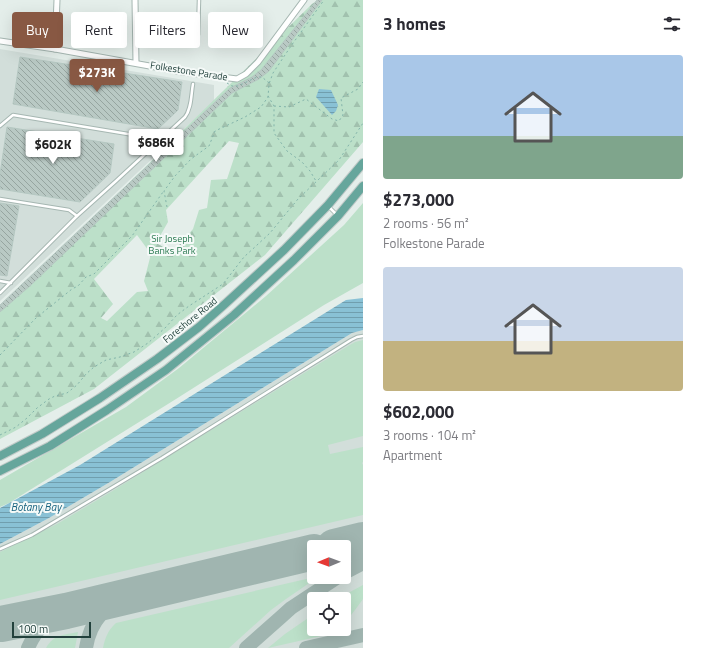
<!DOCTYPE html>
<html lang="en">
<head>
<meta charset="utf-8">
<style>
  body { margin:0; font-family:"Titillium Web",sans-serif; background:#f7f7f7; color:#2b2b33; height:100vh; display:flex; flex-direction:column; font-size:15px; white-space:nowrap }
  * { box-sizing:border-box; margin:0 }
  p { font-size:13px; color:#7c7c81 }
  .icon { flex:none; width:22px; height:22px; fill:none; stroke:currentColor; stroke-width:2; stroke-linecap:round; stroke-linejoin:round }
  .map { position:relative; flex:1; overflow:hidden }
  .panel { display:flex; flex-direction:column; background:#fff; width:340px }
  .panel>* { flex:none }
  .guide { position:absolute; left:12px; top:12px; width:291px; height:36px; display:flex; gap:8px }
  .needle { width:26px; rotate:269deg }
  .buttons { position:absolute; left:307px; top:540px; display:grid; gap:8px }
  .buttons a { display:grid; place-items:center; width:44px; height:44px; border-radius:4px; background:#fff; box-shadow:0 4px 16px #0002; font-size:20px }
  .scale { position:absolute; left:12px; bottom:10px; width:79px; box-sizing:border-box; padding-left:4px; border:2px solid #22413c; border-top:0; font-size:11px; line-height:14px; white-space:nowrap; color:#22413c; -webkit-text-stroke:3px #f5faf8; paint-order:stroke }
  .price { position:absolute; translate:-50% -34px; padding:0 9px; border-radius:4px; background:#fff; color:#222; font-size:13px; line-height:26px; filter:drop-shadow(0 1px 2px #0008) }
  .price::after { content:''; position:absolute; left:50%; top:24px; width:12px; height:9px; margin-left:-6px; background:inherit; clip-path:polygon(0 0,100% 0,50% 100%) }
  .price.current { background:#885843; color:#fff }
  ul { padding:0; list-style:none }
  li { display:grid; align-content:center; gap:8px; height:212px; padding:0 20px }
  li span { display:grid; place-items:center; height:124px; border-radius:4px; color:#555 }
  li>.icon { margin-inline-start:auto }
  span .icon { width:72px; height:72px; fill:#fffc; stroke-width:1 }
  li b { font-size:17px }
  h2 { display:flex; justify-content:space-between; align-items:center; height:48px; padding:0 20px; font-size:17px }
  .tag { padding:0 14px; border-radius:4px; background:#fff; box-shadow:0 4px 16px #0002; font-size:14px; line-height:36px }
  .tag.current { background:#885843; color:#fff }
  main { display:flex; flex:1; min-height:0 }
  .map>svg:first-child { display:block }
</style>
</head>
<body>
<main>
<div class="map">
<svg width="363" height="648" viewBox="0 0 363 648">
  <defs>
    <pattern id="forest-firs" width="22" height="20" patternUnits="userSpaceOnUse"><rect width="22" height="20" fill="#bce0c9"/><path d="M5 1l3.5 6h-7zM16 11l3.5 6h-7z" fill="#a1c1ae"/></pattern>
    <pattern id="water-rules" width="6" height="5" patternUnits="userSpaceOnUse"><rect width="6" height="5" fill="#89c1d5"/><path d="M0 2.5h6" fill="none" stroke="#709eae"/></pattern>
    <pattern id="building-back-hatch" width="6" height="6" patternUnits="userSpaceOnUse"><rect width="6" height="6" fill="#b9c9c4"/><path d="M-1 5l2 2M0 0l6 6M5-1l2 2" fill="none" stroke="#96a5a0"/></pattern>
  </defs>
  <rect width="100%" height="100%" fill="#e4eeea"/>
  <g fill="#d2deda" fill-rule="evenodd">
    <polygon points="0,49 214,85 214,101 0,301"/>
    <path d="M363 330V648H0V544L49 518 110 482 352 333ZM314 547H344V577H314ZM314 599H344V629H314Z"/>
  </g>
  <g fill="#bce0c9">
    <polygon points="363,203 363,283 324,305 176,399 9,503 0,507 0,480 126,407 179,368 266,296 344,225"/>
    <polygon points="363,340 363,436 328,445 330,454 363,447 363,462 362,463 363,465 363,515 0,600 0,552 57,524 109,493 348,346 355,342"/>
    <path d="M315 577H318L286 599 271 610 229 648H103C105 638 108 630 116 623Z"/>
    <polygon points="363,585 363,599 355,610 344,624 344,599 337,599"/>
    <polygon points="314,614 314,629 339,629 334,633 268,648 285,634"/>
    <path d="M78 632 75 648H46C54 634 64 635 78 632Z"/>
  </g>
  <path fill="url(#forest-firs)" fill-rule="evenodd" d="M318 0H363V142L265 255 94 389 0 439V309L312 4ZM229 141 239 143 227 179 211 180 207 208 199 210 193 229 173 252 156 243 168 222 166 210ZM137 235 151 254 144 281 148 291 137 292 107 321 101 318 113 304 94 279Z"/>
  <g fill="url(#water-rules)">
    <polygon points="319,89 331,90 338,105 336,111 332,115 316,97"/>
    <polygon points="363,298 363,330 352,333 110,482 49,518 0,544 0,508 80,465 346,300"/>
  </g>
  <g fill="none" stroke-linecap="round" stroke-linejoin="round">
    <g stroke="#a0b5b0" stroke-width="14">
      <polyline points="334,547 349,544 363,547"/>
      <polyline points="344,573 363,563"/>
      <path d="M28 648C35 631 48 617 66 611"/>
      <path d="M86 648C90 621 106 604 131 595"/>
      <polyline points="246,648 281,617 291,608 338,577"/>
      <polyline points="306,648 363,635"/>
    </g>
    <g stroke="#a0b5b0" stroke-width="36">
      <polyline points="334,547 363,540"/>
      <polyline points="1,624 66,611 314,552"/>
    </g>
  </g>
  <g fill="url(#building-back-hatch)" stroke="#b5c8c2">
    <polygon points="317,0 322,0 269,71 259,79 232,93 229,96 31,285 0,312 0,305 196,120 230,88 252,77 261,70"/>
    <polygon points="20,57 182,82 178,110 158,129 13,104"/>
    <polygon points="7,127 114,144 110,173 80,202 0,189 0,174"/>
    <polygon points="0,203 19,206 7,276 0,275"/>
  </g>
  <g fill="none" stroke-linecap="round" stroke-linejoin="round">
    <g stroke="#a6b7b2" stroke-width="4.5">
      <g id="lane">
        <polyline points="182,35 198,35 199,0"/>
        <polyline points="0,126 13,115 146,137 154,145"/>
        <polyline points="0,199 69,210 77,216"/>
        <polyline points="329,207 337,215"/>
        <polyline points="0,281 11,283"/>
        <path d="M0 293 77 216 116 181 185 117C192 108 191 94 193 84"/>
        <polyline points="0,549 32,535 162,458 351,340 357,337 363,336"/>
      </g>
    </g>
    <g stroke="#a6b7b2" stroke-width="7">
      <g id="street">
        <polyline points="135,0 136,63"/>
        <polyline points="0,41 55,49 183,72 237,79 246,74 258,62 304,0"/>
        <polyline points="55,49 57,0"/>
      </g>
    </g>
    <g stroke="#c1cac8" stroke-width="10">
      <g id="primary">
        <polyline points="0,456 42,434 100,398 157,359 199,327 225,304 284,250 328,205 363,163"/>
        <polyline points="0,471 50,446 107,410 166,370 234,315 294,260 338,216 363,186"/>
      </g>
    </g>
    <g stroke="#82b3a9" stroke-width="1" stroke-dasharray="2 3" stroke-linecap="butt">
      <polyline points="227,83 232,86 238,86 257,77 262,77 269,83"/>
      <polyline points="268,96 274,106 274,133 287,151 302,162 310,171 316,181"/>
      <polyline points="274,106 289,107 306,99 332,119 339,121 343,115 341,98 358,89 363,82"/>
      <polyline points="167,207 164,191 175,176 191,159 209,146 215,131 245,117 261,107 268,97 269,84 273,73 291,46 324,0"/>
      <polyline points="0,355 36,318 72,289 78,286 86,277 94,274 132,236 163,192"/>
      <polyline points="0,435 16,427 27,418 37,408 49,399 55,396 67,393 77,385 86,374 94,367 106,360 120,357 134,352 148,343 165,328 177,315 189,306 223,284 244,257 256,246 270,233 298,199 339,160 363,123"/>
    </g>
    <use href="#lane" stroke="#fff" stroke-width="2.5"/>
    <use href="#street" stroke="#fff" stroke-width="5"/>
    <use href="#primary" stroke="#66a69c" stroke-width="8"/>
  </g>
  <g text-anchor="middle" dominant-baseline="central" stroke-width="4" stroke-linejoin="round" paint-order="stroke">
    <g font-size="10" fill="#22413c" stroke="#f5faf8">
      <text transform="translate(189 71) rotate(9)">Folkestone Parade</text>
      <text transform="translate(190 320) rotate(-39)">Foreshore Road</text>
    </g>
    <g font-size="10" fill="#2a7a51" stroke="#f5faf8">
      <text x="172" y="238">Sir Joseph<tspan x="172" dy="12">Banks Park</tspan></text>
    </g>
    <g font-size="11" font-style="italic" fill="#186480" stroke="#f5faf8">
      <text x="36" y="507">Botany Bay</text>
    </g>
  </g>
</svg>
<div class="buttons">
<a><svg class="needle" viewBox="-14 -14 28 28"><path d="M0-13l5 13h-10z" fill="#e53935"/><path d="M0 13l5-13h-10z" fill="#7c7c81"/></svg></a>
<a><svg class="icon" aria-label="locate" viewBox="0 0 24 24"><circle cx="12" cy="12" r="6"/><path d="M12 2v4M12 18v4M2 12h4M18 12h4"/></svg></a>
</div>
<div class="scale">100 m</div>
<b class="price current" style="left:97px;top:93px">$273K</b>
<b class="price" style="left:156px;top:163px">$686K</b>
<b class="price" style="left:53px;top:165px">$602K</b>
<div class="guide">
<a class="tag current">Buy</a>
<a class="tag">Rent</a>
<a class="tag">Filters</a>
<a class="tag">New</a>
</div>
</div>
<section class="panel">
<h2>3 homes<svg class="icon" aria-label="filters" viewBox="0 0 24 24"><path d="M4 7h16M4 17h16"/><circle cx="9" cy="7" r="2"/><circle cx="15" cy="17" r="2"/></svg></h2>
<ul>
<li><span style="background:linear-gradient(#a9c7e8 65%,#7fa58c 0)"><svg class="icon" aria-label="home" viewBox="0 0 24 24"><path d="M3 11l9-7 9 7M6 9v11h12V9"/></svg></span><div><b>$273,000</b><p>2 rooms · 56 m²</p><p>Folkestone Parade</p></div></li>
<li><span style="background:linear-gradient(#c9d6e8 60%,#c2b280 0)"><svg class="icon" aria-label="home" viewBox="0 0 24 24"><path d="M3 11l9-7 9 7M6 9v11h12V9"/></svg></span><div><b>$602,000</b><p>3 rooms · 104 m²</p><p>Apartment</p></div></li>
</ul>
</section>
</main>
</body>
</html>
